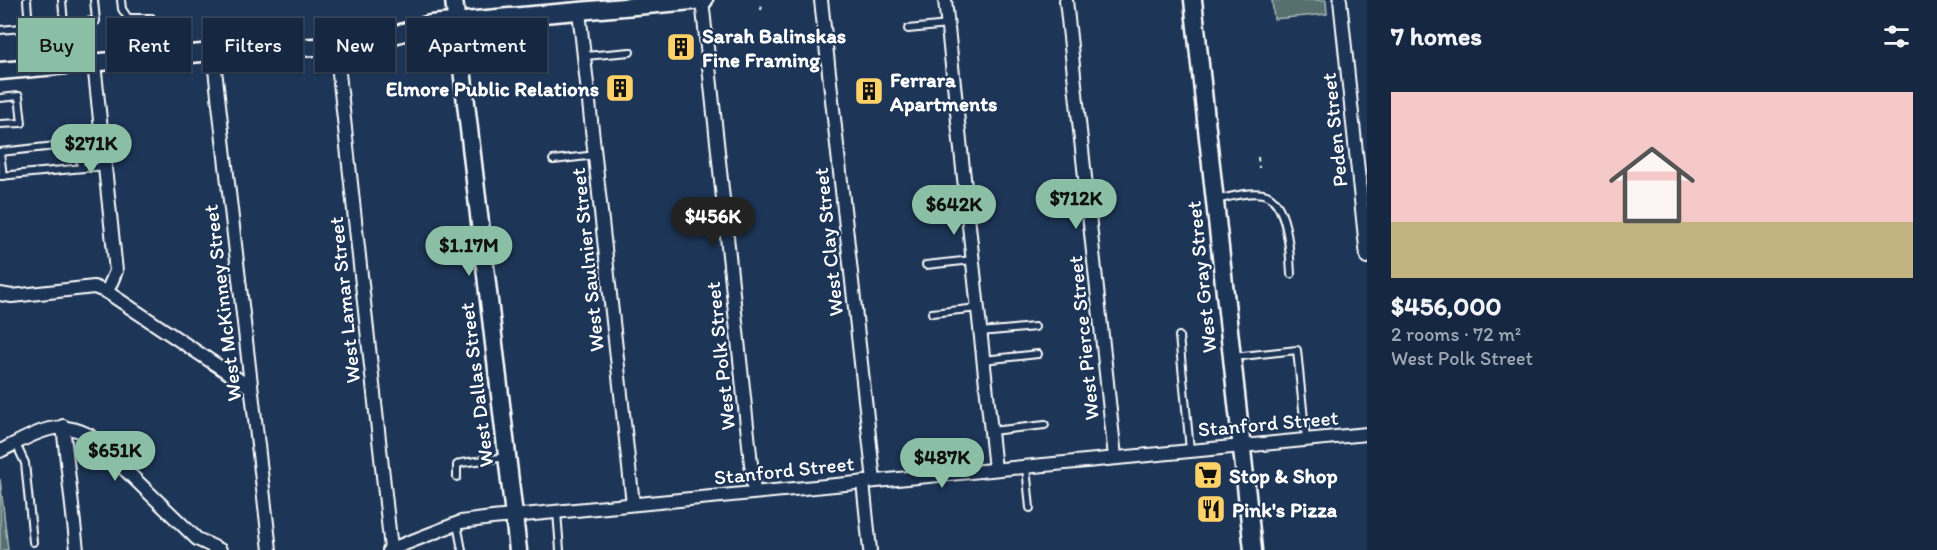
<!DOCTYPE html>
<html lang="en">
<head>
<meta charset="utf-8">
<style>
  body { margin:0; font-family:Itim,sans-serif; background:#1f3048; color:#f1f3f6; height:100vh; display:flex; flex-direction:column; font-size:22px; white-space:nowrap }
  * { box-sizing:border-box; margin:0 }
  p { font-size:20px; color:#9ea6b1 }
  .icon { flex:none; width:33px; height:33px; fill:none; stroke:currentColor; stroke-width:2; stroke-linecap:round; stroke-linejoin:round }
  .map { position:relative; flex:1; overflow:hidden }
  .details { display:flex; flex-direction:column; background:#162841; width:570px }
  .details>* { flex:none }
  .top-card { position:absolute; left:18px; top:18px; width:570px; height:54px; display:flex; gap:12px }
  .price { position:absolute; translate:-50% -51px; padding:0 14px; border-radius:21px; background:#8abfa5; color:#111; font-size:20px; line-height:39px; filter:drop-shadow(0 2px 3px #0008) }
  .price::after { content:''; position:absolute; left:50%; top:36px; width:18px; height:14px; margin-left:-9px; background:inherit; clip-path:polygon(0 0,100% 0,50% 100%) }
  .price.current { background:#222; color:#fff }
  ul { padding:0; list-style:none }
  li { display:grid; align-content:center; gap:12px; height:318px; padding:0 24px }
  li span { display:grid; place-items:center; height:186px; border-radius:0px; color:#555 }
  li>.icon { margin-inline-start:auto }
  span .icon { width:108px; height:108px; fill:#fffc; stroke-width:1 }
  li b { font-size:26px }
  h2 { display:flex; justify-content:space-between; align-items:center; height:72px; padding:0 24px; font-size:26px }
  .tag { padding:0 21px; border-radius:0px; background:#162841; box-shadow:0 2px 4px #0004,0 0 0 2px #35445a; font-size:21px; line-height:54px }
  .tag.current { background:#8abfa5; color:#111 }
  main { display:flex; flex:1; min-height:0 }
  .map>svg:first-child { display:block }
</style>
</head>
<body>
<main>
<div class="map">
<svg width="1367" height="550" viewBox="0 0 1367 550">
  <rect width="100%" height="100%" fill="#1d3557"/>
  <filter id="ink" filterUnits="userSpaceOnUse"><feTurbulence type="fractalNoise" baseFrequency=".0167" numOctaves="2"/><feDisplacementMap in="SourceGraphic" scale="12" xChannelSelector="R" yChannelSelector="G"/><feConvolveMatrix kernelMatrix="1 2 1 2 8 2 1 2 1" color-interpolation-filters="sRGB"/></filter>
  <g filter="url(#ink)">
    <g fill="#54706e" stroke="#aab8b6" stroke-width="1.5">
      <polygon points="1272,0 1326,0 1327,14 1274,19"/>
      <polygon points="0,479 8,550 0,550"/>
    </g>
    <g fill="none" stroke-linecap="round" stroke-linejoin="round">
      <g stroke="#fff" stroke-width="10">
        <g id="lane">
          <polyline points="27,0 29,27"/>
          <polyline points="62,0 64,24"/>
          <polyline points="121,0 122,9 128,18 151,18"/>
          <polyline points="151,18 163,33 166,56"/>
          <polyline points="26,28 31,66"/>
          <polyline points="908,29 948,25"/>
          <polyline points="0,30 96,21 94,0"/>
          <polyline points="142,56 140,36 151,18"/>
          <polyline points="585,56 630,52"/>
          <polyline points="0,98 19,96 22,123 0,124"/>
          <polyline points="79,144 81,168"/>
          <polyline points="0,152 102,141"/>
          <polyline points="0,152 3,176"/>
          <polyline points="553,160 596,155"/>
          <polyline points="0,176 105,166"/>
          <path d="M1216 200C1229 197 1249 191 1263 194 1288 199 1290 254 1291 274"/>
          <polyline points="926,265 972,260"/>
          <polyline points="932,313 978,308"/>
          <polyline points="980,332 1035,327"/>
          <polyline points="1179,336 1190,450"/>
          <polyline points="1233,357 1297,350 1306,439"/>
          <polyline points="983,360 1038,354"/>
          <polyline points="991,431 1045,425"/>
          <polyline points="16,444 25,463 33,542"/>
          <polyline points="1026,467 1030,508"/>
          <polyline points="457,477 457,465 461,463 507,457"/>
          <polyline points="557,512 560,550"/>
          <polyline points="457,524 462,550"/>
        </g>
      </g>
      <g stroke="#fff" stroke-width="16">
        <g id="street">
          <polyline points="702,0 754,492"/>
          <polyline points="821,0 874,481"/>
          <polyline points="945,0 995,469"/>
          <polyline points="1066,0 1115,457"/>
          <polyline points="1340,0 1367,257"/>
          <polyline points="579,11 633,504"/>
          <polyline points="336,46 391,549"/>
          <polyline points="213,52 270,550"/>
          <polyline points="94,63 116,271 107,292"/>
          <polyline points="0,294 12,296 94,287 107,292 251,388"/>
          <polyline points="63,426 77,550"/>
          <path d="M0 451C32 436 54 417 89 435L197 539 220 550"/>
          <polyline points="863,482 870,550"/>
          <polyline points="389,550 461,522 492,518 1367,434"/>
        </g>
      </g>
      <g stroke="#fff" stroke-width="21">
        <g id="secondary">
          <polyline points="454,0 518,550"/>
          <polyline points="1193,0 1253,550"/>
          <polyline points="0,71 213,52 336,46 371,42 430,24 704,0"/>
        </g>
      </g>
      <g stroke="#fff" stroke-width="2" stroke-dasharray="4.5 4.5" stroke-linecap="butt">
        <polyline points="761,10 762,4"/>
        <polyline points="1258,157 1259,168"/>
      </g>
      <use href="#lane" stroke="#1d3557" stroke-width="6"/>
      <use href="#street" stroke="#1d3557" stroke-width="12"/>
      <use href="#secondary" stroke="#1d3557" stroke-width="16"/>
    </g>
  </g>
  <defs>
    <g id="building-square" transform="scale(1.5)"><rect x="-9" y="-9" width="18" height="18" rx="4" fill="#ffd166" stroke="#1d3557"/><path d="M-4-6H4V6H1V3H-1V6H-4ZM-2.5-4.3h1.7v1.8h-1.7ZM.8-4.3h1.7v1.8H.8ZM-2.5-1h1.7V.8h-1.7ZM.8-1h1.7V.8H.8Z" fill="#111"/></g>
    <g id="supermarket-square" transform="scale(1.5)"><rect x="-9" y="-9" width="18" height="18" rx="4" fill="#ffd166" stroke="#1d3557"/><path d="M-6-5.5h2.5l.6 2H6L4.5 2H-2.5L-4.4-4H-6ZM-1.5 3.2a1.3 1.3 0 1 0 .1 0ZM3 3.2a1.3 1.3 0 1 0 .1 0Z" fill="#111"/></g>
    <g id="restaurant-square" transform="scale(1.5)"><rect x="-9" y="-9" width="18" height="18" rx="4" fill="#ffd166" stroke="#1d3557"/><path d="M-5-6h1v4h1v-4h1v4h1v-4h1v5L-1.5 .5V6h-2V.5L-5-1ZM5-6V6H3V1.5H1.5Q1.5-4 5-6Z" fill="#111"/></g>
  </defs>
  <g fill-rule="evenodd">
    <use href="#building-square" x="681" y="47"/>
    <use href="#building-square" x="620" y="88"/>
    <use href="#building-square" x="869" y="91"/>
    <use href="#supermarket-square" x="1208" y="475"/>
    <use href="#restaurant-square" x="1211" y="509"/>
  </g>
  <g text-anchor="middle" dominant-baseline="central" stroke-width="4.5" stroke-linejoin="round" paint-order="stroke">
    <g font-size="21" font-weight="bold" fill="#fff" stroke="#1d3557" text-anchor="start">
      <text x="702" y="35">Sarah Balinskas<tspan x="702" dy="24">Fine Framing</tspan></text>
      <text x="890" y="79">Ferrara<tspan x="890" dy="24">Apartments</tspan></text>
      <text x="599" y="88" text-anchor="end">Elmore Public Relations</text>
      <text x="1229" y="475">Stop &amp; Shop</text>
      <text x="1232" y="509">Pink's Pizza</text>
    </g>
    <g font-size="21" fill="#fff" stroke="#1d3557">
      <text transform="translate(1334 130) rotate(-96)">Peden Street</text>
      <text transform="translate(828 242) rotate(-96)">West Clay Street</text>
      <text transform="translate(587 260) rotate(-96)">West Saulnier Street</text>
      <text transform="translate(1201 277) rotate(-96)">West Gray Street</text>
      <text transform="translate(344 300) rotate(-96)">West Lamar Street</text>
      <text transform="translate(222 303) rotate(-97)">West McKinney Street</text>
      <text transform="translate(1083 338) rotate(-96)">West Pierce Street</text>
      <text transform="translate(720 356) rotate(-96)">West Polk Street</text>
      <text transform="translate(476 385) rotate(-97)">West Dallas Street</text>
      <text transform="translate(1268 423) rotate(-5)">Stanford Street</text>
      <text transform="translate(784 470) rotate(-6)">Stanford Street</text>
    </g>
  </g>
</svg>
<b class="price" style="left:91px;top:175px">$271K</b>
<b class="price" style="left:1076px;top:230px">$712K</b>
<b class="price" style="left:954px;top:236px">$642K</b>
<b class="price current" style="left:713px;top:248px">$456K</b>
<b class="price" style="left:469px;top:277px">$1.17M</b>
<b class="price" style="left:115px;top:482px">$651K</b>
<b class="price" style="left:942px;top:489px">$487K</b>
<div class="top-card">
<a class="tag current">Buy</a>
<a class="tag">Rent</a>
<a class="tag">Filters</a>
<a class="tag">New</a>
<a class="tag">Apartment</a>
</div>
</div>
<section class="details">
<h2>7 homes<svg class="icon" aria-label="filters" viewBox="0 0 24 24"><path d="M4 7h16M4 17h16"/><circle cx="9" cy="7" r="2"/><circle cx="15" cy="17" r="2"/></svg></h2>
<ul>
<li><span style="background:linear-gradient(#f6c9c9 70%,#c2b280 0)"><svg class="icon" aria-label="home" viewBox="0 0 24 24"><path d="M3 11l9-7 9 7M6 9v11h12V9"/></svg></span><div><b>$456,000</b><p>2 rooms · 72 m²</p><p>West Polk Street</p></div></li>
</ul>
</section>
</main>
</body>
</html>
